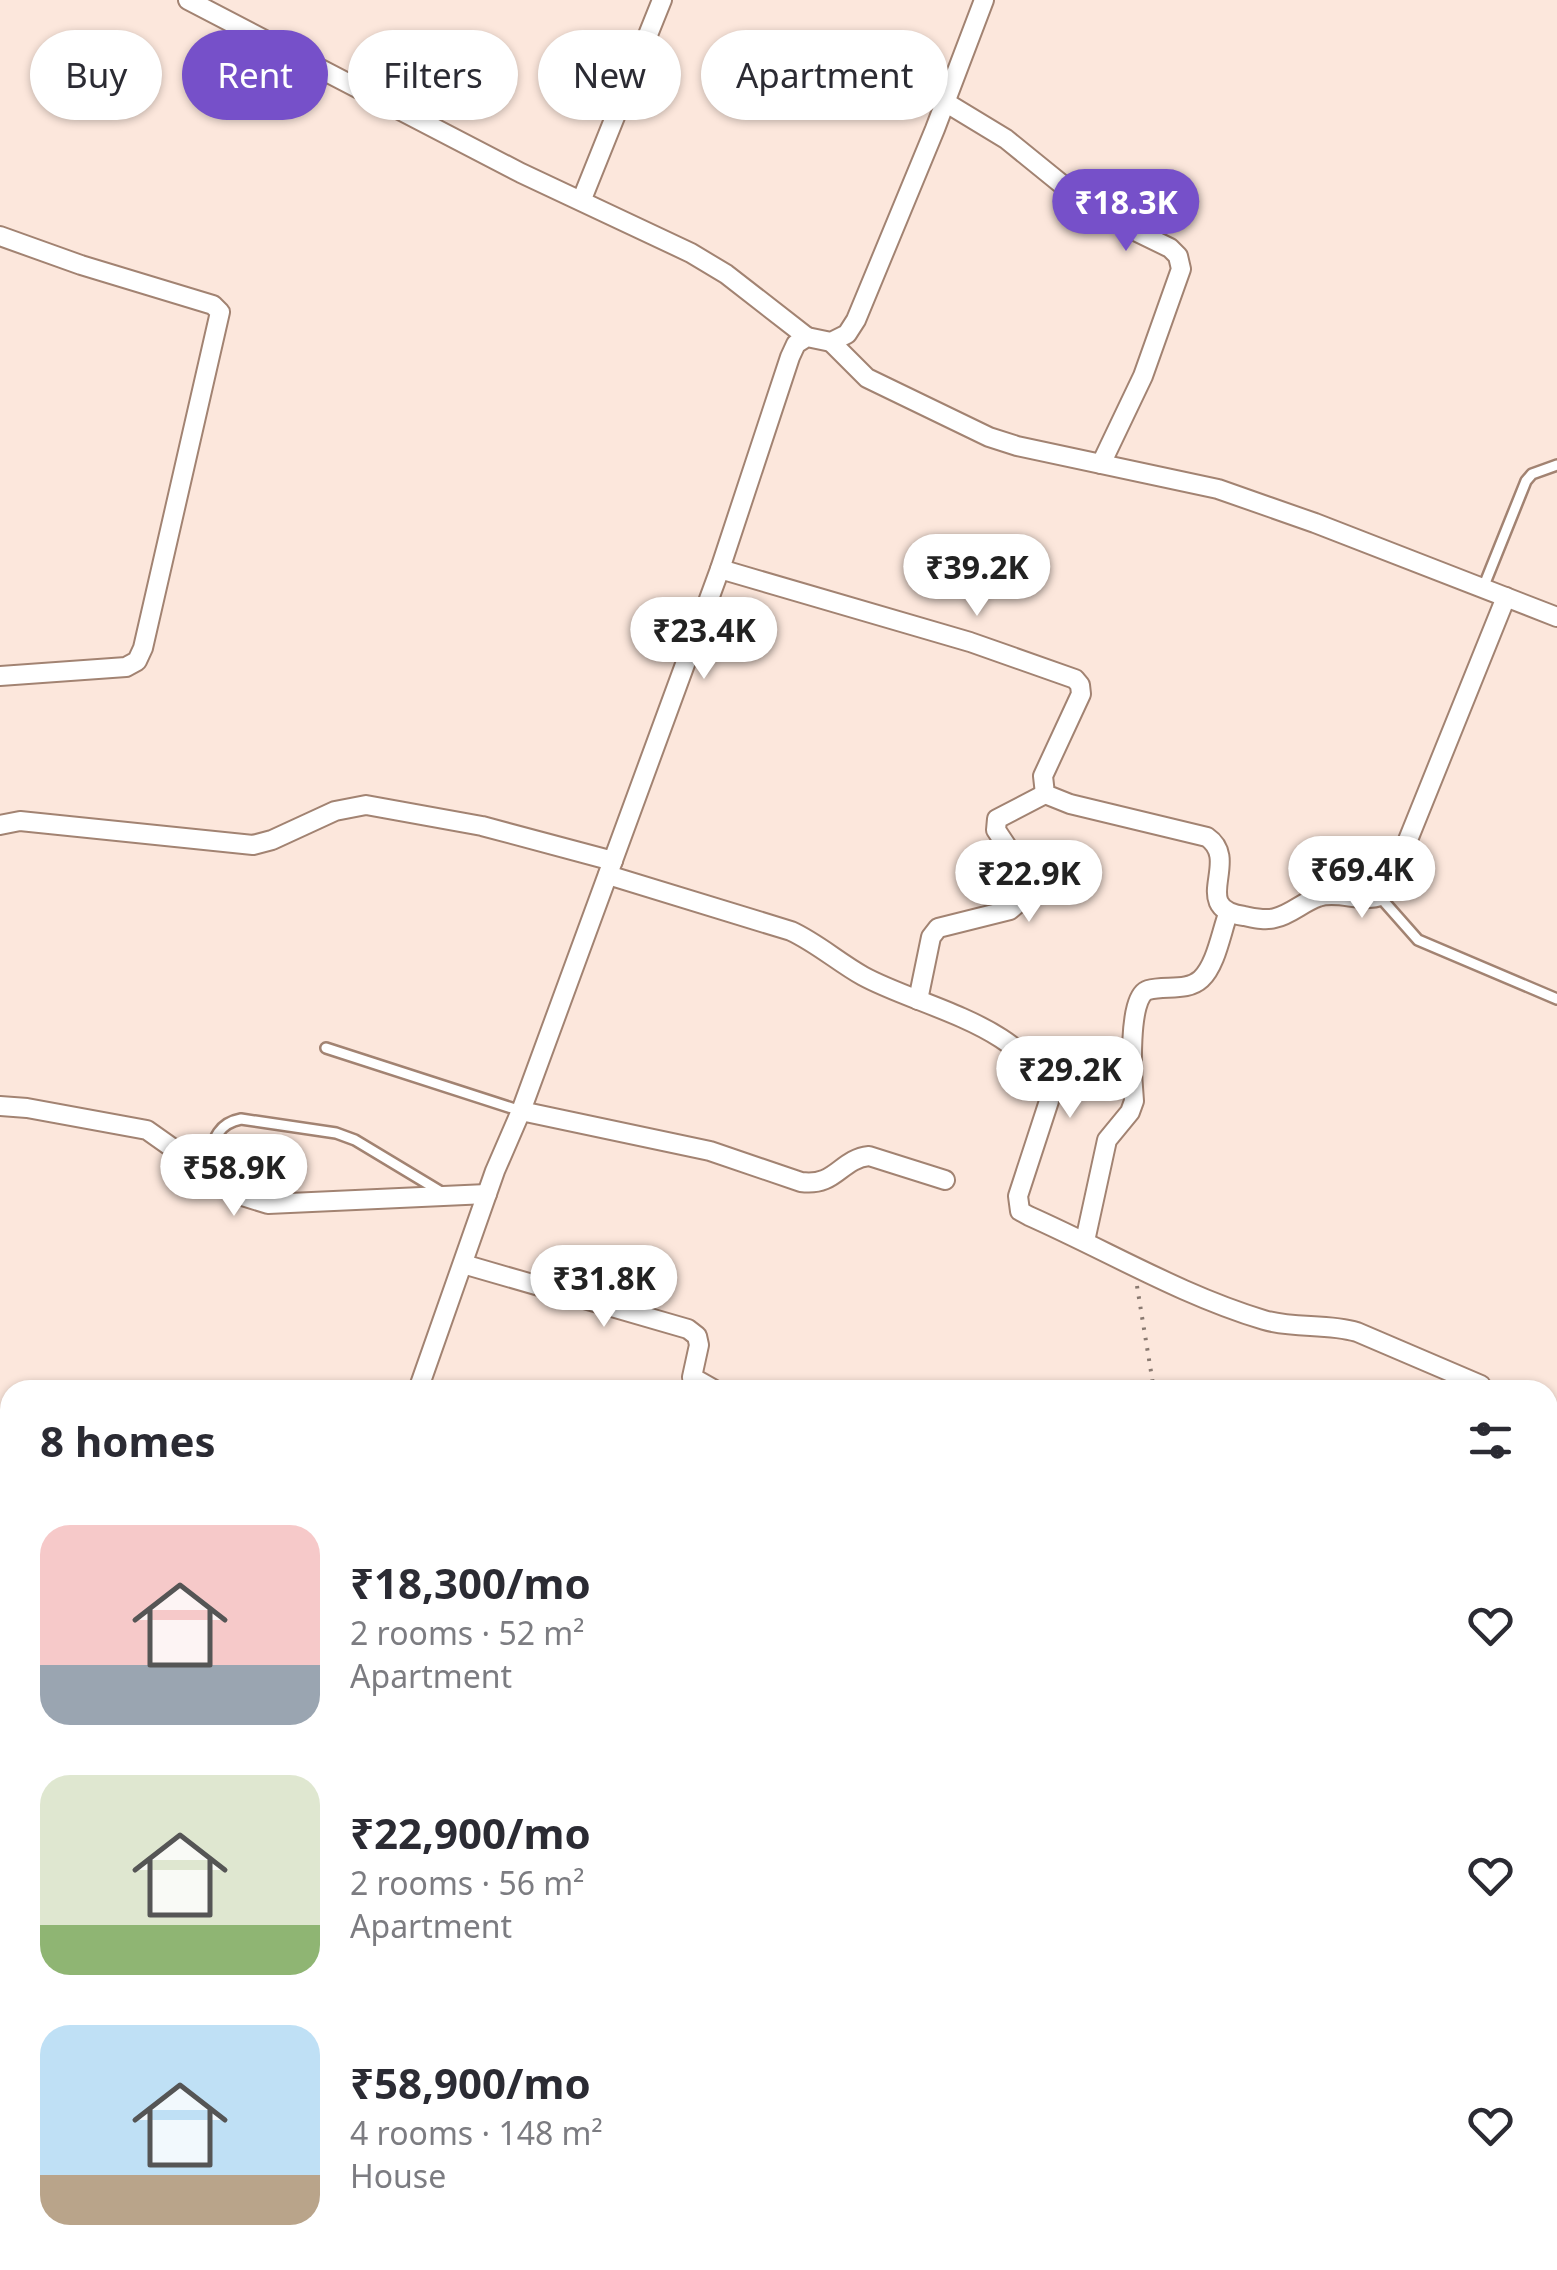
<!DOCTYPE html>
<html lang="en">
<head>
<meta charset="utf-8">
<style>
  body { margin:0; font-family:"Noto Sans",sans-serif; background:#f2f2f3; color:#2b2b33; height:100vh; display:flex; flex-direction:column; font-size:38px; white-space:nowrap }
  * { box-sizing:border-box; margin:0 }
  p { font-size:32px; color:#7c7c81 }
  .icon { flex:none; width:55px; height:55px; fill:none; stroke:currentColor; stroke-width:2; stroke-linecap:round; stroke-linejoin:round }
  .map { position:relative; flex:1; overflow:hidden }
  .panel { position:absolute; left:0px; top:1380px; width:1558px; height:890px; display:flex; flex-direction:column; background:#fff; border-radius:30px 30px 0 0; box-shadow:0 2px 8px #0004 }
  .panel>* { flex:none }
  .top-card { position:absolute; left:30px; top:30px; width:1000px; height:90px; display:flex; gap:20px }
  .price { position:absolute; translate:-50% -85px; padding:0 22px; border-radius:35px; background:#fff; color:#222; font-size:32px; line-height:65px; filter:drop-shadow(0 2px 5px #0008) }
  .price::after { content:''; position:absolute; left:50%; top:60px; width:30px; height:22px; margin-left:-15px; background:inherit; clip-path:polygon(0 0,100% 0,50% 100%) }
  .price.selected { background:#7650c9; color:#fff }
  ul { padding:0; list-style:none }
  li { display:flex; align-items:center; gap:30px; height:250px; padding:0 40px }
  li span { display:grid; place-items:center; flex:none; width:280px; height:200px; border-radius:30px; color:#555 }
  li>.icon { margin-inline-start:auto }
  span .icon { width:120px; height:120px; fill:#fffc; stroke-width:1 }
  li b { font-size:42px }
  h2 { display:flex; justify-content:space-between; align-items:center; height:120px; padding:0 40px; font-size:42px }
  .pill { padding:0 35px; border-radius:45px; background:#fff; box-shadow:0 2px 8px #0004; font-size:35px; line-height:90px }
  .pill.selected { background:#7650c9; color:#fff }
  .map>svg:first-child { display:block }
</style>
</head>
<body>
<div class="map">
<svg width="1557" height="2270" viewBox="0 0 1557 2270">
  <rect width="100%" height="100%" fill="#fce7dc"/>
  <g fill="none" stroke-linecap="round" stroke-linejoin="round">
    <polyline stroke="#96d0e9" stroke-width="5" points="1548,1727 1557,1726"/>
    <g stroke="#a28372" stroke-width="14">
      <g id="lane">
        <polyline points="1483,588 1526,481 1532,474 1557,465"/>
        <polyline points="1380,897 1418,940 1557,999"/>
        <polyline points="326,1048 521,1111"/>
        <path d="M205 1169C213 1145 214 1124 241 1119L336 1133 355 1140 443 1193"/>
      </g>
    </g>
    <g stroke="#a28372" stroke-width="22">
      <g id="street">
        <polyline points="188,0 521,173 691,253 726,274 807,337"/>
        <polyline points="945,102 1006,139 1096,212 1170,248 1178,256 1181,269 1143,376 1101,464"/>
        <polyline points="582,199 662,0"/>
        <polyline points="0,236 81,265 213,305 220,312 143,648 137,661 126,667 0,676"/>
        <polyline points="831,342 867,378 989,437 1017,446 1218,489 1315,523 1557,617"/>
        <path d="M720 569 970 642 1075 679 1080 685 1081 694 1043 776 1045 794 1070 804 1207 837C1242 861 1188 908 1244 916 1254 918 1265 921 1275 918 1290 915 1303 902 1318 897 1340 889 1368 907 1387 892L1506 597"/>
        <polyline points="0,825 20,821 253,845 272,840 335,811 366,805 482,826 613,861"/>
        <path d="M608 875 791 931C817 943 838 962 863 976 921 1008 1034 1026 1049 1101L1018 1196 1020 1211 1029 1216C1108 1251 1181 1295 1264 1320 1294 1329 1327 1323 1357 1332L1481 1385"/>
        <polyline points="918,1000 931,937 938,928 1010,910 1017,904 1016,860 996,830 997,819 1045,794"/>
        <polyline points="0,1106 27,1108 147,1130 239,1195 268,1204 487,1194"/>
        <path d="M521 1111 710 1151 801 1182C836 1187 840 1159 869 1156L945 1180"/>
        <path d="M1085 1241 1107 1140 1130 1112 1134 1101C1132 1080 1127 996 1148 990 1165 985 1187 992 1201 979 1216 965 1221 933 1228 914"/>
        <polyline points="463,1264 688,1329 697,1336 699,1345 692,1377 715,1390"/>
        <polyline points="418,1390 495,1171 521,1111 720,569 790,357 796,344 807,337 831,342 847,334 856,320 935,129 984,0"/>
        <polyline points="0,1781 10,1784"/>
        <polyline points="0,2186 10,2183"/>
      </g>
    </g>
    <g stroke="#897970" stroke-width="4" stroke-dasharray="2.5 8" stroke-linecap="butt">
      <polyline points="1137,1286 1154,1390"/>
      <polyline points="1548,1794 1557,1792"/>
      <polyline points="1548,2080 1557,2078"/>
      <polyline points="1347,2270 1348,2260"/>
    </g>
    <use href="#lane" stroke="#fff" stroke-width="9"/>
    <use href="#street" stroke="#fff" stroke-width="18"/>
    <g stroke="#52443d" stroke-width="5" stroke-dasharray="18 18" stroke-linecap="butt">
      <polyline points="1548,1834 1557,1831"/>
      <polyline points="1548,1903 1557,1900"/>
      <polyline points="0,2229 10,2227"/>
      <polyline points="177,2270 218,2260"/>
    </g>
  </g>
</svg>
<b class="price selected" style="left:1126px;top:254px">₹18.3K</b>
<b class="price" style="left:977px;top:619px">₹39.2K</b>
<b class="price" style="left:704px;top:682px">₹23.4K</b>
<b class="price" style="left:1362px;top:921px">₹69.4K</b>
<b class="price" style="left:1029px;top:925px">₹22.9K</b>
<b class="price" style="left:1070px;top:1121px">₹29.2K</b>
<b class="price" style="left:234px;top:1219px">₹58.9K</b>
<b class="price" style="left:604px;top:1330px">₹31.8K</b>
<div class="top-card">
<a class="pill">Buy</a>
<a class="pill selected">Rent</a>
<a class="pill">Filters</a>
<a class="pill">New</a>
<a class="pill">Apartment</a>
</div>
<section class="panel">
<h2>8 homes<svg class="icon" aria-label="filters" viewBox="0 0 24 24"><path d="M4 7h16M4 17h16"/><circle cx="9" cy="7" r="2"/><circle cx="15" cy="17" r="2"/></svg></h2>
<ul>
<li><span style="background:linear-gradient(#f6c9c9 70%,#9aa5b1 0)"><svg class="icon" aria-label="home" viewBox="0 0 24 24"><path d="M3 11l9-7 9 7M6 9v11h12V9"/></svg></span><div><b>₹18,300/mo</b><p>2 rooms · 52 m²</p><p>Apartment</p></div><svg class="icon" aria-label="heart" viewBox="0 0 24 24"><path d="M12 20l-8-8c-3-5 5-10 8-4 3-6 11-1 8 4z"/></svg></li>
<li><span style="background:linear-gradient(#dfe7d0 75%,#8fb573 0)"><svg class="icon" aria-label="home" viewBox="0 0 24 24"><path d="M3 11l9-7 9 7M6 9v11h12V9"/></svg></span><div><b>₹22,900/mo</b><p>2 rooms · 56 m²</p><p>Apartment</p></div><svg class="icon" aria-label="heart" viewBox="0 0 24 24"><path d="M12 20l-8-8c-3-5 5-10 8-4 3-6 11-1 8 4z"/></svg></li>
<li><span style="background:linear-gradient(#bfe0f5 75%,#b9a48a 0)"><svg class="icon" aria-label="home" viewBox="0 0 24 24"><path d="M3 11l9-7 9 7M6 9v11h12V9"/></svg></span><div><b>₹58,900/mo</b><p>4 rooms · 148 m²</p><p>House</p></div><svg class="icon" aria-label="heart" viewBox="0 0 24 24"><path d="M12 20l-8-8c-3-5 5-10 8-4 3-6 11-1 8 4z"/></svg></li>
</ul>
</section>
</div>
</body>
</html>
